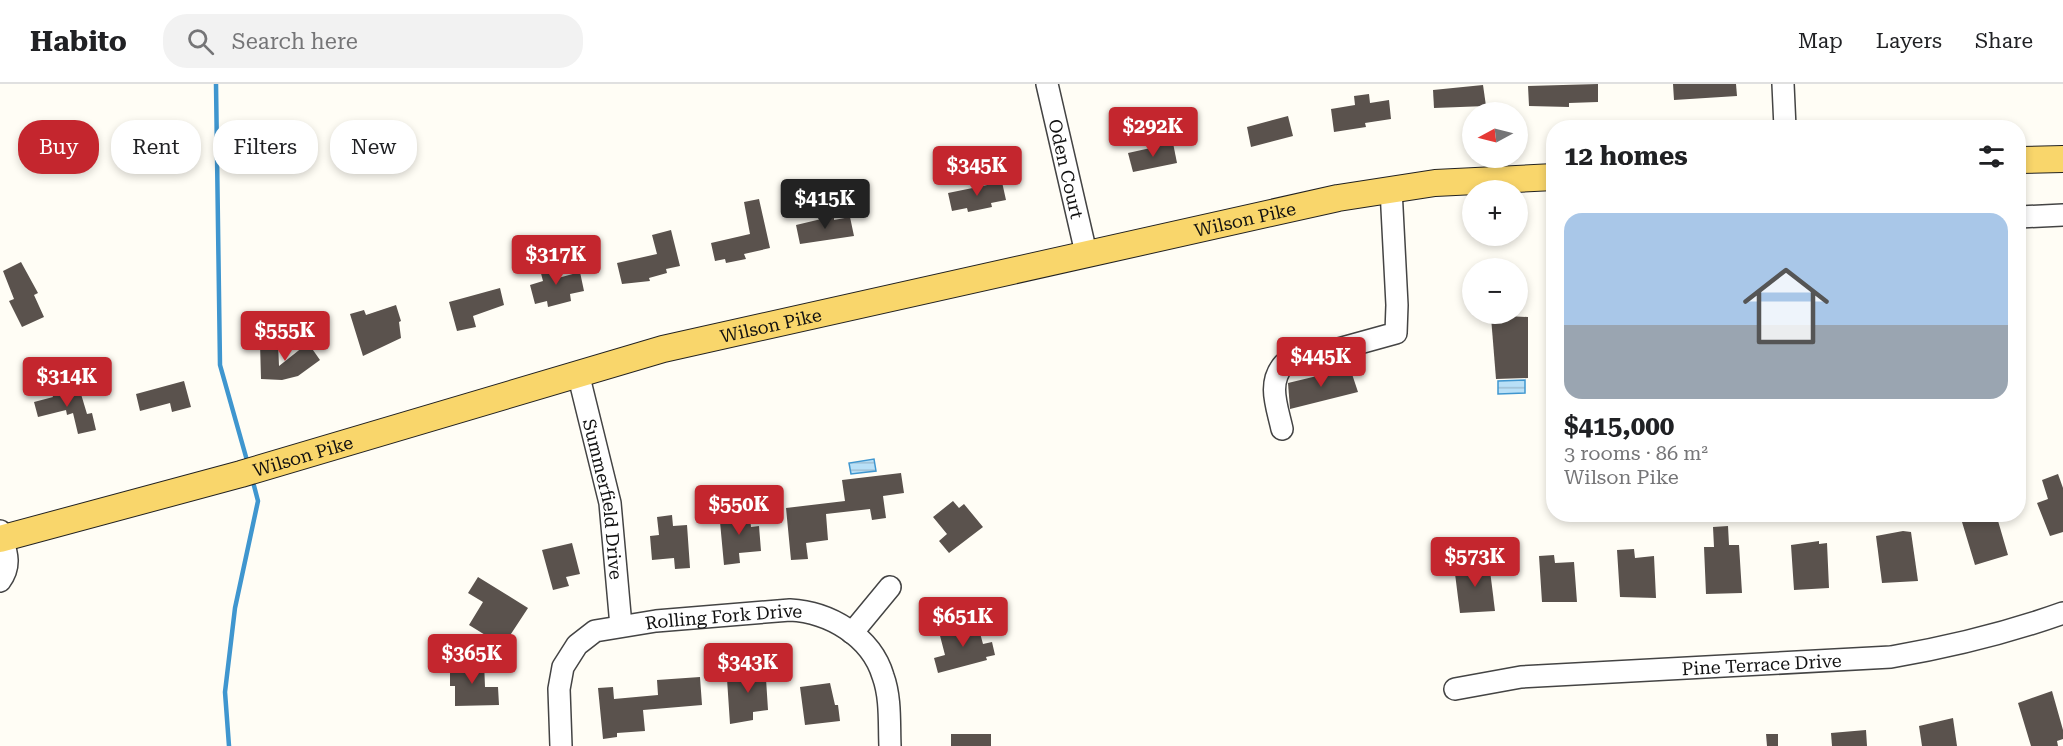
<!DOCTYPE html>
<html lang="en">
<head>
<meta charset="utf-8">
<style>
  body { margin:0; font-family:"Roboto Serif",serif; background:#f2f2f2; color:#202124; height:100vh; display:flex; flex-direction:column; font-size:22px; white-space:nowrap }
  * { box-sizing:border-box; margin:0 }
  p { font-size:20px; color:#757577 }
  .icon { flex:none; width:33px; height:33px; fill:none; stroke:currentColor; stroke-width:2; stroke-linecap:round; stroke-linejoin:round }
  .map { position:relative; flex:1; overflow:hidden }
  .sheet { position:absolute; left:1546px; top:36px; width:480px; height:402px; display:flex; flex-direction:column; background:#fff; border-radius:24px; box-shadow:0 3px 9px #0003 }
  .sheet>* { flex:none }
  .hud { position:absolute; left:18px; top:36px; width:570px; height:54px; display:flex; gap:12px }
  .needle { width:39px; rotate:263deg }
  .tools { position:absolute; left:1462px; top:18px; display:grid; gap:12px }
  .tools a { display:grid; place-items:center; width:66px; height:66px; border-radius:50%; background:#fff; box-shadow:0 3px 9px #0003; font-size:30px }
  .price { position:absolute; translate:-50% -51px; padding:0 14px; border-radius:6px; background:#c4262e; color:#fff; font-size:20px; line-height:39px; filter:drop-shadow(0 2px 3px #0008) }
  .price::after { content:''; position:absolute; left:50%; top:36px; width:18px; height:14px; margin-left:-9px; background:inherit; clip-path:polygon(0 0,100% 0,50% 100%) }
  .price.current { background:#222; color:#fff }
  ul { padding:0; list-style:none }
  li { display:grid; align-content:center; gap:12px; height:318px; padding:0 18px }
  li+li { border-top:2px solid #e0e0e0 }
  li span { display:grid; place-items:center; height:186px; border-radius:18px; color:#555 }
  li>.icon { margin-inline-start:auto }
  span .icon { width:108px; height:108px; fill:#fffc; stroke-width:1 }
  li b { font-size:26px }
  h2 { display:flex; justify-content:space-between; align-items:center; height:72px; padding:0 18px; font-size:26px }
  .pill { padding:0 21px; border-radius:24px; background:#fff; box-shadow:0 3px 9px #0003; font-size:21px; line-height:54px }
  .pill.current { background:#c4262e; color:#fff }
  header { display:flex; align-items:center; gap:36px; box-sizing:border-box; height:84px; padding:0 30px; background:#fff; border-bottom:2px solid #e0e0e0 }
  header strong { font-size:28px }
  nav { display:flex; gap:33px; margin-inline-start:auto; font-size:21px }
  .search { width:420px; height:54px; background:#f2f2f2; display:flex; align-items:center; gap:15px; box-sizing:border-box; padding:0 21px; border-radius:24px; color:#757577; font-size:22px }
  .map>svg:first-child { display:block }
</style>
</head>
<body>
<header>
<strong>Habito</strong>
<div class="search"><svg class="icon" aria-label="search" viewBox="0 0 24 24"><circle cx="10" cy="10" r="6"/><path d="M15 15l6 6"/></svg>Search here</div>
<nav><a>Map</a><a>Layers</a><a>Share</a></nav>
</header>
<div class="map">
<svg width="2063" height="662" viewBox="0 0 2063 662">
  <defs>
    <pattern id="water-rules" width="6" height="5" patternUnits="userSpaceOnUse" patternTransform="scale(1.5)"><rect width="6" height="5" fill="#b9e0f7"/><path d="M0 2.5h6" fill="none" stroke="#9ebfd3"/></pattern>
  </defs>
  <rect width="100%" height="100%" fill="#fffdf5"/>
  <g fill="url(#water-rules)" stroke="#3f96cf" stroke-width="1.5">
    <polygon points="1525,296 1525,309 1498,310 1498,297"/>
    <polygon points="874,375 876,387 851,390 849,379"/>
  </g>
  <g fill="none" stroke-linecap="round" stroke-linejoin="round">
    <g stroke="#3f96cf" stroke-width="4.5">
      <polyline points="216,0 220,281 248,380"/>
      <polyline points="229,662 225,608 235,524 258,417 252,394"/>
    </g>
  </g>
  <g fill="#5a524d">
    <polygon points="1598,0 1598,18 1569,19 1569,23 1529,22 1528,2"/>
    <polygon points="1673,0 1736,0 1737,12 1674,16"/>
    <polygon points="1483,1 1486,22 1434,24 1433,6"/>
    <polygon points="1369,10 1370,19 1389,16 1391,35 1365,39 1366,43 1334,48 1331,25 1355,21 1354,12"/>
    <polygon points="1288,32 1293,52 1251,63 1247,43"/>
    <polygon points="1173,59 1177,79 1133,88 1128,69"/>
    <polygon points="1002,98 1006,116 991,119 992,123 968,128 967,124 952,127 948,109"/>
    <polygon points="759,115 770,164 744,170 746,175 726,179 725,175 715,177 711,159 750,150 744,118"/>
    <polygon points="834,132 834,136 850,133 854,152 800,160 796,141"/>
    <polygon points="671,146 680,182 666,185 667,189 649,194 650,197 622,200 617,179 657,170 652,151"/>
    <polygon points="21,178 38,209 34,211 44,233 22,243 9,217 14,215 3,187"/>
    <polygon points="554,178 558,194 580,188 584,207 570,210 571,217 548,223 547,217 535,220 530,201 543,197 539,182"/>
    <polygon points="500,204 504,221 473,232 476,243 457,247 449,218"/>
    <polygon points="396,221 401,237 399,238 401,254 363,272 350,230 364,226 366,231"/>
    <polygon points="1506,232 1528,233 1528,294 1496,295 1491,233"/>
    <polygon points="260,259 278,259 279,282 308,259 320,276 298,292 282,296 261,295"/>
    <polygon points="1350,284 1358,308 1290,325 1288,299"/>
    <polygon points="184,297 191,323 172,328 170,319 140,327 136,310"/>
    <polygon points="68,300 71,313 81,310 87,330 92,329 96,346 78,350 73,329 67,331 66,326 38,333 34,318 53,313 50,305"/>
    <polygon points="901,389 904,409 883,412 886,434 872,436 870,425 826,430 828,456 806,459 808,475 791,476 786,424 845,417 842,396"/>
    <polygon points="2058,390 2063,404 2063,448 2050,452 2037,419 2048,415 2042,396"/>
    <polygon points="953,417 959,424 964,420 983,443 949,469 939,457 947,450 933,433"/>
    <polygon points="749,422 751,443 759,442 761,467 739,469 740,479 724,481 720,438 733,437 732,424"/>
    <polygon points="1972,430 1996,430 2008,471 1975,481 1962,438 1973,433"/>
    <polygon points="672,431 673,442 687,441 690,484 675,485 674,474 652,476 650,452 659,451 657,433"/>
    <polygon points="1728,442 1729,461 1739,461 1742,509 1706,510 1704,463 1714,463 1713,443"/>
    <polygon points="1903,447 1911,448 1918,497 1882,499 1876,452"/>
    <polygon points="1819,457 1819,460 1827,459 1829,504 1794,506 1791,461"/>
    <polygon points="572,459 580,490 566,493 569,502 553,506 542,466"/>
    <polygon points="1634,465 1635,474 1654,472 1656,514 1620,513 1617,466"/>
    <polygon points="1554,471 1555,479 1574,478 1577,518 1542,518 1539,472"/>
    <polygon points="1489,478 1495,527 1460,529 1454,482"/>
    <polygon points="478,493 528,524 503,562 469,541 483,518 468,509"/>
    <polygon points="977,538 983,560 992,558 995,571 986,573 987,576 938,589 934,574 945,571 939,548"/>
    <polygon points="455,577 484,577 485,603 498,603 499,621 455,622 455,602 450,602 450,587 455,587"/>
    <polygon points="765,579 768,626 753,628 753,636 730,640 727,595 749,591 749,580"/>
    <polygon points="700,593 702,621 643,626 645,647 617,649 617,653 603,655 598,604 613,603 614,615 658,611 657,596"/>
    <polygon points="830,599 835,621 838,621 840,637 805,641 800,603"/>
    <polygon points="2052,607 2063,646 2063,655 2057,657 2058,662 2031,662 2018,619"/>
    <polygon points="1953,634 1957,662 1922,662 1919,642"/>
    <polygon points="1866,646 1867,662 1832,662 1831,649"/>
    <rect x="951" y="650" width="40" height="12"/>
    <polygon points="1766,650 1778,650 1778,662 1767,662"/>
  </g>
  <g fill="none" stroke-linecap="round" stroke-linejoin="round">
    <g stroke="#444" stroke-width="24">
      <g id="minor">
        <path id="s1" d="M1047 0 1086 169"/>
        <polyline points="1783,0 1785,44"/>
        <polyline points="2019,133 2063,131"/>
        <path id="s2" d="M578 289 610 419 621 542"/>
        <path d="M1282 345C1277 322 1267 299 1284 280L1396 249 1397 221 1391 105"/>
        <path d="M0 447C5 465 13 480 0 497"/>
        <polyline points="852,549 890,503"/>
        <path id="s3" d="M1455 605 1521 593 1891 573C1949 563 2007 549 2063 529"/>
        <path id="s4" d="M561 662 559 605 563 583 577 561 595 547 656 537 790 526C829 528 871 552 883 592 891 614 889 639 890 662"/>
      </g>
    </g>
    <g stroke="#222" stroke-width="28">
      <g id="major">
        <polyline points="2019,76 2063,75"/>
        <path id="s5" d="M0 455 241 390 663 265 1338 114 1435 99 1554 93"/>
      </g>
    </g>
    <use href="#minor" stroke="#fff" stroke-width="21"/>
    <use href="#major" stroke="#f9d66b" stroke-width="26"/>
  </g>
  <g text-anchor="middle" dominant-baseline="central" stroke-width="6" stroke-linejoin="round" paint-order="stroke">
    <g font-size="18" fill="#111" stroke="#fff">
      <text stroke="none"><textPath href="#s1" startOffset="87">Oden Court</textPath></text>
      <text stroke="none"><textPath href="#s5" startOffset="1286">Wilson Pike</textPath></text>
      <text stroke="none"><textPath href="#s5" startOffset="800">Wilson Pike</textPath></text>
      <text stroke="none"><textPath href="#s5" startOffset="314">Wilson Pike</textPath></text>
      <text stroke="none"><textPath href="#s2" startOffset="129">Summerfield Drive</textPath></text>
      <text stroke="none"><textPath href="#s4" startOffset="258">Rolling Fork Drive</textPath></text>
      <text stroke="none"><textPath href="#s3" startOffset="308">Pine Terrace Drive</textPath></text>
    </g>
  </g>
</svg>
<div class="tools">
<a><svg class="needle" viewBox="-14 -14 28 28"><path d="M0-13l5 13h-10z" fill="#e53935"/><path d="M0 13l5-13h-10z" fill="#757577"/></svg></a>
<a>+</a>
<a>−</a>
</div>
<b class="price" style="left:1153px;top:74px">$292K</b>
<b class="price" style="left:977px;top:113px">$345K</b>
<b class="price current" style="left:825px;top:146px">$415K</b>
<b class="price" style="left:556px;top:202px">$317K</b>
<b class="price" style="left:285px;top:278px">$555K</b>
<b class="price" style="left:1321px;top:304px">$445K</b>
<b class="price" style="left:67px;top:324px">$314K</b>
<b class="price" style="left:739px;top:452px">$550K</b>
<b class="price" style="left:1475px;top:504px">$573K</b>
<b class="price" style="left:963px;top:564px">$651K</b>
<b class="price" style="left:472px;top:601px">$365K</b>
<b class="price" style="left:748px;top:610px">$343K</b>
<div class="hud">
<a class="pill current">Buy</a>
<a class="pill">Rent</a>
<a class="pill">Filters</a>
<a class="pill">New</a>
</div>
<section class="sheet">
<h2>12 homes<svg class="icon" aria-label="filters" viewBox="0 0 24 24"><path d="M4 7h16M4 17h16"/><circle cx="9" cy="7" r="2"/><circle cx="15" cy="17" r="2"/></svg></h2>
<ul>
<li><span style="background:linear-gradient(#a9c7e8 60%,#9aa5b1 0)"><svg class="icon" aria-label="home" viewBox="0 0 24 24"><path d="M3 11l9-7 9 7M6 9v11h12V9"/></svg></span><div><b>$415,000</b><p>3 rooms · 86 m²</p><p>Wilson Pike</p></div></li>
</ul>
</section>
</div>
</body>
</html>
